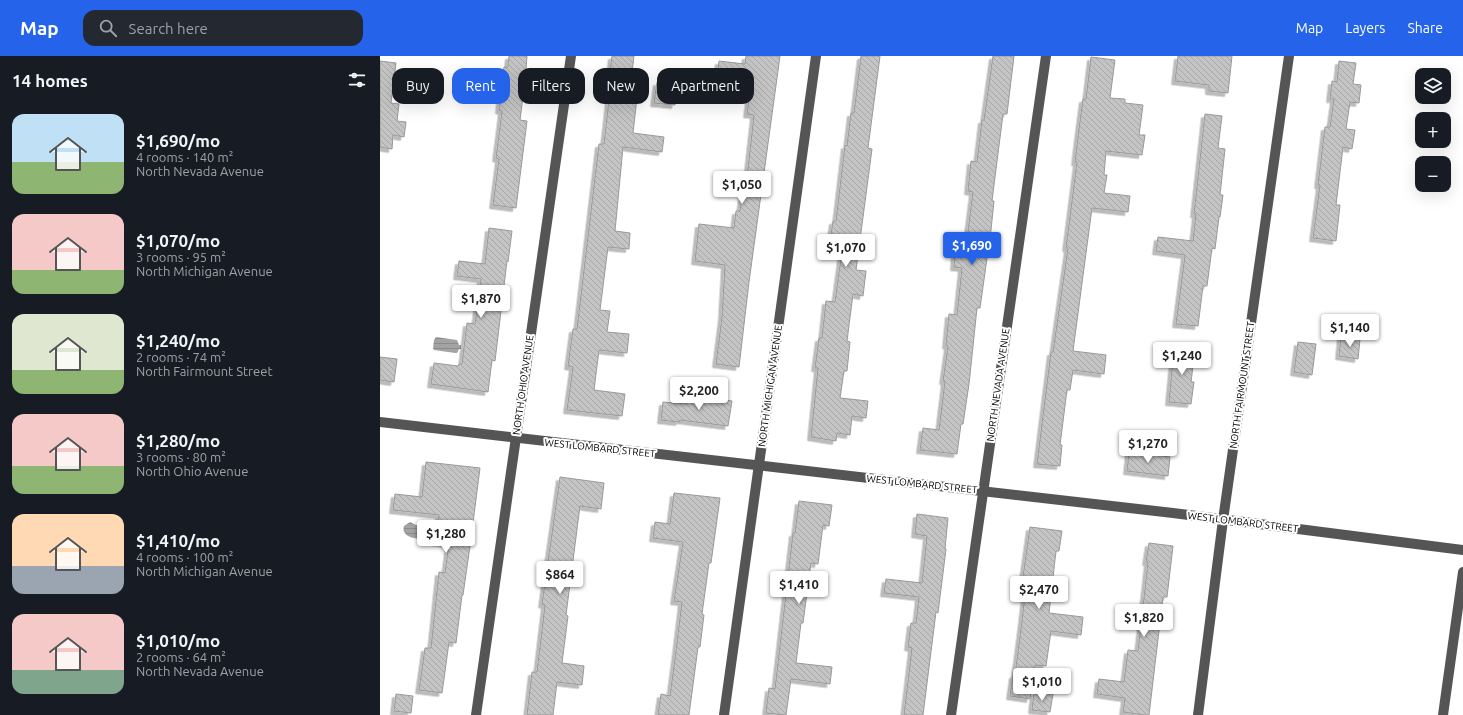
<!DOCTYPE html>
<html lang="en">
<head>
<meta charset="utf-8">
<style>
  body { margin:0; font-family:Ubuntu,sans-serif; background:#242831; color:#f1f3f6; height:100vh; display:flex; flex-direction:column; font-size:15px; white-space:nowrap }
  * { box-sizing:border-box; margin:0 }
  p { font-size:13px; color:#9ea1a6 }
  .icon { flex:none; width:22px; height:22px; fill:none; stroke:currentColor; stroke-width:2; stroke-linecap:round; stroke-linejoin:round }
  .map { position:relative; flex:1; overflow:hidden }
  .panel { display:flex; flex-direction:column; background:#171b24; width:380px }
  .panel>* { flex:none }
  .guide { position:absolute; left:12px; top:12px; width:380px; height:36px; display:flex; gap:8px }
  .buttons { position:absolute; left:1035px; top:12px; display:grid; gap:8px }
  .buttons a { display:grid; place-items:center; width:36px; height:36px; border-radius:8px; background:#171b24; box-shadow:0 4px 16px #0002; font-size:20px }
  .price { position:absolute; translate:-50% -34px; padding:0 9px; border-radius:4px; background:#fff; color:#222; font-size:13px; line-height:26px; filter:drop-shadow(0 1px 2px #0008) }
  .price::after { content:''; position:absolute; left:50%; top:24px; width:12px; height:9px; margin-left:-6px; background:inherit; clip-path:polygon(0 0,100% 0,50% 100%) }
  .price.current { background:#2563eb; color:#fff }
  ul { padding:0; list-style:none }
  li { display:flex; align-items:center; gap:12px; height:100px; padding:0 12px }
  li span { display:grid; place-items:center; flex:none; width:112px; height:80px; border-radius:12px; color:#555 }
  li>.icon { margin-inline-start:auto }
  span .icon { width:48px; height:48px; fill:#fffc; stroke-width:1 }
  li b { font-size:17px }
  h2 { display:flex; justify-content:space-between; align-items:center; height:48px; padding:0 12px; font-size:17px }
  .tag { padding:0 14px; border-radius:12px; background:#171b24; box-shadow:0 4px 16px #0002; font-size:14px; line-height:36px }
  .tag.current { background:#2563eb; color:#fff }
  header { display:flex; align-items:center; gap:24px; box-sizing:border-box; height:56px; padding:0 20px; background:#2563eb; color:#fff }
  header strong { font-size:19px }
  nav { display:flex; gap:22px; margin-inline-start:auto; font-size:14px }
  .search { width:280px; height:36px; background:#242831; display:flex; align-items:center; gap:10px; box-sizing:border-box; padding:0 14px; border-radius:12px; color:#9ea1a6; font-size:15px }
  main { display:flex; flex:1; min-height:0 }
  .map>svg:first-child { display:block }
</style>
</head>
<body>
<header>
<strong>Map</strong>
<div class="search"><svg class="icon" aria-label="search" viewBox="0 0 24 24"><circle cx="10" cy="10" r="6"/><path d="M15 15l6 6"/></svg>Search here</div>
<nav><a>Map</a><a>Layers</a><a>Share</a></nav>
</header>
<main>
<section class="panel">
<h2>14 homes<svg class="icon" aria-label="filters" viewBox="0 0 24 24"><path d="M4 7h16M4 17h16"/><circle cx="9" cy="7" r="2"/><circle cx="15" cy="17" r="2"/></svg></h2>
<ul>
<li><span style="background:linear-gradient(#bfe0f5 60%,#8fb573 0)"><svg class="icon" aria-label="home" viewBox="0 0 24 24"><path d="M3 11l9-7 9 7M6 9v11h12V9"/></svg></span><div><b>$1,690/mo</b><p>4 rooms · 140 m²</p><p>North Nevada Avenue</p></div></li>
<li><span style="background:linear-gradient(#f6c9c9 70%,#8fb573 0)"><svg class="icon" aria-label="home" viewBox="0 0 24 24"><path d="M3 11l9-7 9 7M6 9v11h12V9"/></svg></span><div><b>$1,070/mo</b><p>3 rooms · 95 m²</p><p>North Michigan Avenue</p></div></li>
<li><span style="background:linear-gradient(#dfe7d0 70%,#8fb573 0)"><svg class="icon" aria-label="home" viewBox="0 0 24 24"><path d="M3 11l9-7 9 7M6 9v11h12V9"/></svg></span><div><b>$1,240/mo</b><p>2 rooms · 74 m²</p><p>North Fairmount Street</p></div></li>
<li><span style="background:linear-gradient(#f6c9c9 65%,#8fb573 0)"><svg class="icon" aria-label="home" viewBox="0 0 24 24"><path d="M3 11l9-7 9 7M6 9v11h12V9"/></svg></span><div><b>$1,280/mo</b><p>3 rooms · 80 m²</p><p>North Ohio Avenue</p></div></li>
<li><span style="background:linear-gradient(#ffd9b3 65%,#9aa5b1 0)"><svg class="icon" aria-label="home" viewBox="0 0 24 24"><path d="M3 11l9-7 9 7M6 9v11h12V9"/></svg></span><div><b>$1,410/mo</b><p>4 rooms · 100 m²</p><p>North Michigan Avenue</p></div></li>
<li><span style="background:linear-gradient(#f6c9c9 70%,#7fa58c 0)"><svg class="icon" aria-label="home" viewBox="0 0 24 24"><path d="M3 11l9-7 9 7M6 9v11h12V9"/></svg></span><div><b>$1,010/mo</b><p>2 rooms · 64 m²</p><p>North Nevada Avenue</p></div></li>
</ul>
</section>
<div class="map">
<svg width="1083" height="659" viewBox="0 0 1083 659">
  <defs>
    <pattern id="water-rules" width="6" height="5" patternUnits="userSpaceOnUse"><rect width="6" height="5" fill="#a3a3a3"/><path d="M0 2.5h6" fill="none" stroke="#8b8b8b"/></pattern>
    <pattern id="building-back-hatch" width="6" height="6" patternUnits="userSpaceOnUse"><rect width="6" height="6" fill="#c4c4c4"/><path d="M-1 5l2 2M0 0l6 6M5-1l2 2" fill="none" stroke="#a7a7a7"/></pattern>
    <filter id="shadow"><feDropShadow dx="-3.5" dy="3.5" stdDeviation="0" flood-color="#0004"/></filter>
  </defs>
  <rect width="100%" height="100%" fill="#fff"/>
  <g fill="url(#water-rules)">
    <polygon points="56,281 77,284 79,289 81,289 81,293 79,293 77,297 75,297 54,294 53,292 54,284"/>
    <path d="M30 466 40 471 47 472 50 476 49 480C43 485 20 483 24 470Z"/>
  </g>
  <g fill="url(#building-back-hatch)" stroke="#999" filter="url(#shadow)">
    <polygon points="129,0 147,0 146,13 155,14 153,34 144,33 140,64 147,65 136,152 113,149 119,103 116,102 122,55 119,54 124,11 128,11"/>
    <polygon points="232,0 254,0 250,32 258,33 253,77 284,81 282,96 243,91 235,175 250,177 249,193 228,191 220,254 230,255 227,276 249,278 247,297 219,294 214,334 245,338 242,360 187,354 193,311 188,310 193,273 197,273 219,88 224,88 232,17 230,16"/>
    <polygon points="366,0 400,0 369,226 359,311 336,308 342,261 345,209 315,205 319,168 354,172 356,155 360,155 365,121 367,122 374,59 367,58 371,29 337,25 339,5 365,8"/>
    <polygon points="481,0 500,0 488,92 492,93 476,214 486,215 483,240 473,238 467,285 470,286 467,315 464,315 460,342 488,345 486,362 472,360 470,379 457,377 456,385 431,381 438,312 435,312 439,282 442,282 446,245 455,246 462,195 449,193 453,165 456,165 465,89 467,90 471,57 474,57"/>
    <polygon points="613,0 634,0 627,58 623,58 612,145 614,145 611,174 600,252 597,252 589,328 583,368 581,368 577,398 540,394 543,372 559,374 565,325 563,325 568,290 566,289 569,258 577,259 582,212 574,211 575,197 585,199 593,136 588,135 591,105 597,106 602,64 604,64"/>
    <polygon points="798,0 852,0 848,37 829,35 829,29 795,25"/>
    <polygon points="711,1 735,4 730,42 745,43 745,47 763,49 759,79 765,79 762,99 726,95 724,119 727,119 724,137 750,140 748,156 712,152 693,295 726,299 724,318 693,314 690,334 687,334 680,389 682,389 680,410 657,408 671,296 673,296 688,192 686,192 697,106 695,106 698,81 703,43 706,43"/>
    <polygon points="0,5 16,7 11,47 19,48 17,65 26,66 24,81 13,79 12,93 0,91"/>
    <polygon points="959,5 976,7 973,28 981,29 979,47 970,46 966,73 975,74 972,93 963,91 956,149 960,149 956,185 933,182 940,129 938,129 945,71 950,71 954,43 950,43 952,25 957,26"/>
    <polygon points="277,26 298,29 295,49 274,47"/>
    <polygon points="825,58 842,60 838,92 845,93 840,139 843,139 840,161 839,161 835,193 832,192 827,230 823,230 818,270 796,268 805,199 776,195 778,181 813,185 816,158 814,158"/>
    <polygon points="109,172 132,175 128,206 127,205 115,305 112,304 108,336 51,328 54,307 78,310 79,308 82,308 87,267 95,268 101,223 77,220 79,205 105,208"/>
    <polygon points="961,280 980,283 978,303 959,300"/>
    <polygon points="918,286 936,288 932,319 914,316"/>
    <polygon points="794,292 815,294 811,326 814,326 811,348 789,346"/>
    <polygon points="0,301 17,303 14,326 0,324"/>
    <polygon points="308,339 352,345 348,370 300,364 299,366 281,364 283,346 307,348"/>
    <polygon points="749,396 790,401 788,420 747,415"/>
    <polygon points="46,406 100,412 90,490 83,539 82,539 76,587 69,586 62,637 39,634 45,592 51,592 59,516 65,517 69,488 56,486 59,459 13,454 15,438 42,441"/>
    <polygon points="180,421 224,427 221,453 200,450 186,559 188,560 182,607 204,610 202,629 177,626 173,659 147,659 152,616 157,616 165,549 162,548"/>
    <polygon points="294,437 340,442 331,507 329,507 322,558 324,559 320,591 318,591 309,659 278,659 281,638 290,640 295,603 302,546 294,545 303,486 273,482 275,466 290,468"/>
    <polygon points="419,445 452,449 449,470 443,469 438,508 431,507 423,567 421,567 416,607 452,611 450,628 411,623 406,659 386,657 389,632 395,633 413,477 415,477"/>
    <polygon points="537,458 568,462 565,493 566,493 558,557 556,556 543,659 524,659 532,592 528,591 531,567 536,567 539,541 504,537 506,523 542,527 547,480 535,478"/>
    <polygon points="650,471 682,475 679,495 676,495 669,557 703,561 701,579 671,575 666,610 655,609 650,643 630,640 633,619 635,619 642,565 646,529 642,528"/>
    <polygon points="769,487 793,490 787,541 783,541 769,659 764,659 743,656 745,642 717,638 719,623 744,626 748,594 758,595 768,506 766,506"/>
    <polygon points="654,636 673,638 670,656 652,654"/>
    <polygon points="16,638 33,640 31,657 14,655"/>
  </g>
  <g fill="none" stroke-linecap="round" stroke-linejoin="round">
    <g stroke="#555" stroke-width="10">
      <polyline points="0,366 793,457 1083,494"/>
      <polyline points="96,659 191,0"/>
      <polyline points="344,659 436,0"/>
      <polyline points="571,659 666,0"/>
      <polyline points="818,659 843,464 909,0"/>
      <polyline points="1063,659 1083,516"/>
    </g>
  </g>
  <g text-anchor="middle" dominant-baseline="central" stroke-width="4" stroke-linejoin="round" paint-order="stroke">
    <g font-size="10" fill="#000" stroke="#fff">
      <text transform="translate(143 329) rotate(-82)">NORTH OHIO AVENUE</text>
      <text transform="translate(618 329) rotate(-82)">NORTH NEVADA AVENUE</text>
      <text transform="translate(862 329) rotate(-82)">NORTH FAIRMOUNT STREET</text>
      <text transform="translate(390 330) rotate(-82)">NORTH MICHIGAN AVENUE</text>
      <text transform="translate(220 392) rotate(6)">WEST LOMBARD STREET</text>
      <text transform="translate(542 428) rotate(6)">WEST LOMBARD STREET</text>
      <text transform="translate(863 466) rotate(7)">WEST LOMBARD STREET</text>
    </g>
  </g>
</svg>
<div class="buttons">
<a><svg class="icon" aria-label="layers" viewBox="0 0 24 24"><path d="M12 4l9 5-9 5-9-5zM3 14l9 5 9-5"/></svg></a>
<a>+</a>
<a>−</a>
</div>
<b class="price" style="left:362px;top:149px">$1,050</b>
<b class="price current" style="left:592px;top:210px">$1,690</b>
<b class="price" style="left:466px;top:212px">$1,070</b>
<b class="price" style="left:101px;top:263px">$1,870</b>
<b class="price" style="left:970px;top:292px">$1,140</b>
<b class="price" style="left:802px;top:320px">$1,240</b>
<b class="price" style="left:319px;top:355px">$2,200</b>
<b class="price" style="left:768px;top:408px">$1,270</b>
<b class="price" style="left:66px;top:498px">$1,280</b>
<b class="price" style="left:180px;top:539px">$864</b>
<b class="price" style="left:419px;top:549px">$1,410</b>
<b class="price" style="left:659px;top:554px">$2,470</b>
<b class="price" style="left:764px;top:582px">$1,820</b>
<b class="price" style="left:662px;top:646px">$1,010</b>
<div class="guide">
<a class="tag">Buy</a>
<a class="tag current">Rent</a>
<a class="tag">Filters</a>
<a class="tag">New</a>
<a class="tag">Apartment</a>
</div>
</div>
</main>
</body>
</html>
